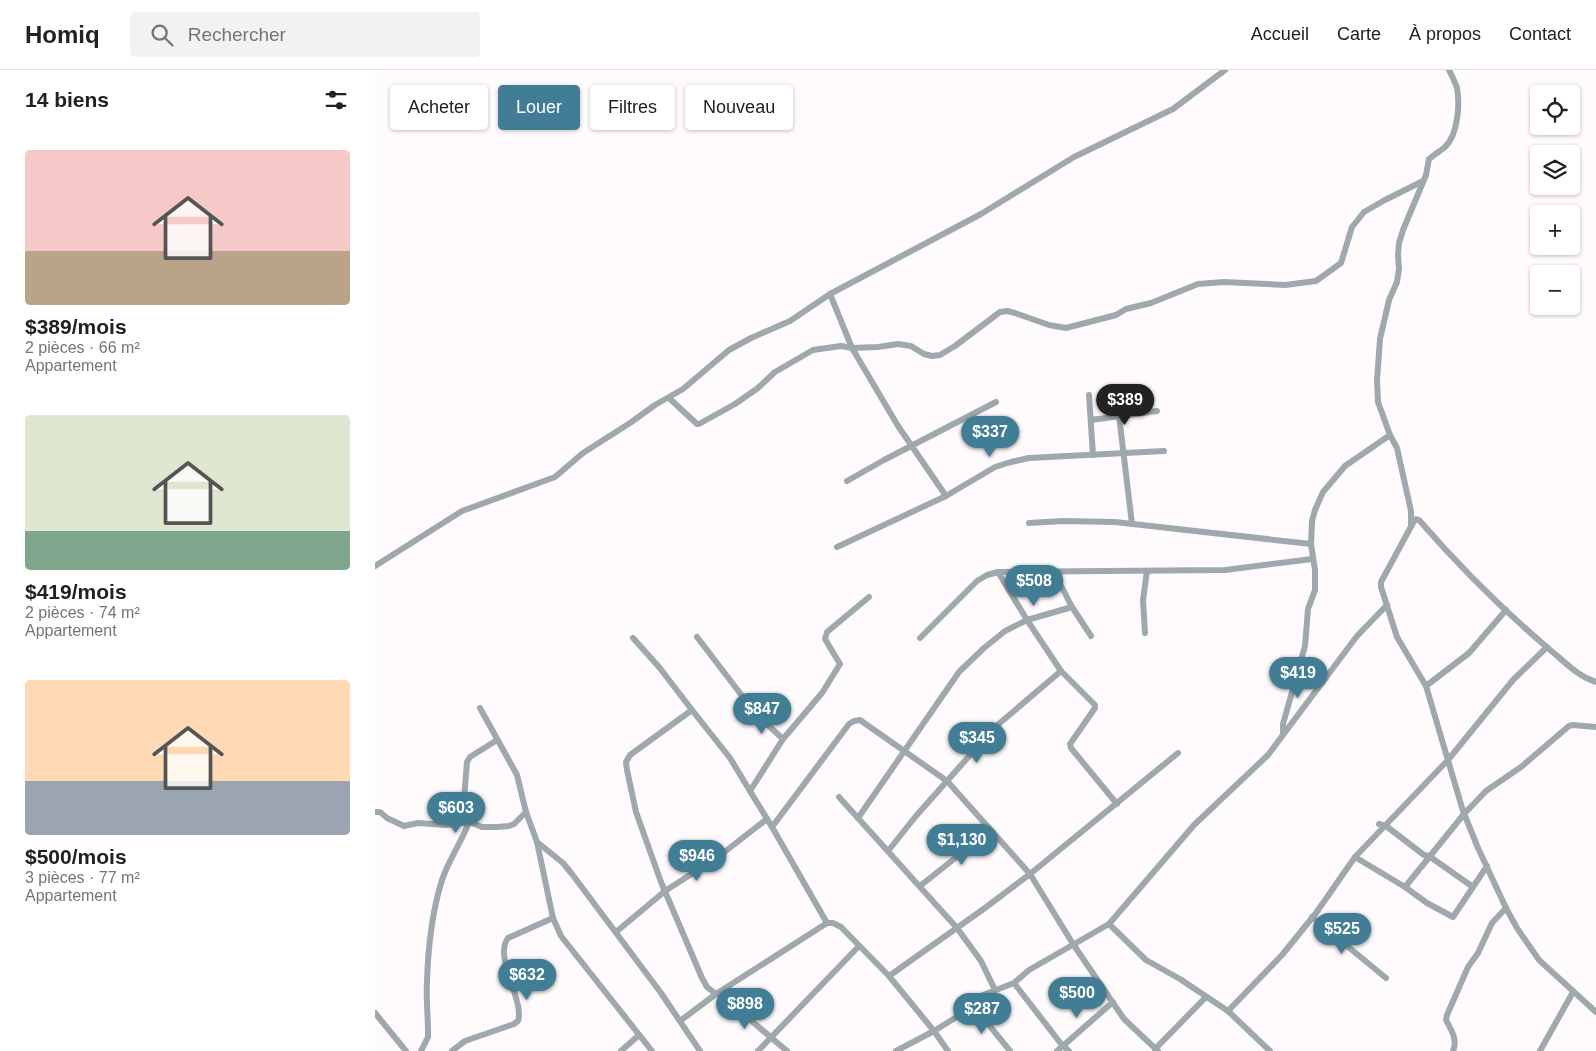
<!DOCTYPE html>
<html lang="fr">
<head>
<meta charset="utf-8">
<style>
  body { margin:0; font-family:Arial,sans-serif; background:#f2f2f2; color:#202124; height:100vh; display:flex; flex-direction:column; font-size:19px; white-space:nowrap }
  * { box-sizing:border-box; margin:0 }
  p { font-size:16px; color:#757577 }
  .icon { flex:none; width:28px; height:28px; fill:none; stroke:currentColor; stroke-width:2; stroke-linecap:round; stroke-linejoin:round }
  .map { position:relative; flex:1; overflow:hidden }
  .drawer { display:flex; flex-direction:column; background:#fff; width:375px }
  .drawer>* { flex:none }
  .banner { position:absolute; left:15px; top:15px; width:475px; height:45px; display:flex; gap:10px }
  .buttons { position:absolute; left:1155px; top:15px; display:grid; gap:10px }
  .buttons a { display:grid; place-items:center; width:50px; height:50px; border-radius:5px; background:#fff; box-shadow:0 1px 4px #0004; font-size:25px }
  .price { position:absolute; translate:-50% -42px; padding:0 11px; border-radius:18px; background:#417e95; color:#fff; font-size:16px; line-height:32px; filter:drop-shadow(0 1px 2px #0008) }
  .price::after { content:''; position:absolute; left:50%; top:30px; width:15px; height:11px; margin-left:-8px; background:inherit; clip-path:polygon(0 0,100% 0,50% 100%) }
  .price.active { background:#222; color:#fff }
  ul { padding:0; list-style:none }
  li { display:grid; align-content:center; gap:10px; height:265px; padding:0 25px }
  li span { display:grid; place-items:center; height:155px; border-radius:5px; color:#555 }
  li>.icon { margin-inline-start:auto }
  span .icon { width:90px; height:90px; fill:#fffc; stroke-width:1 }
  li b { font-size:21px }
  h2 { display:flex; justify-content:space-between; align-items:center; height:60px; padding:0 25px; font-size:21px }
  .chip { padding:0 18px; border-radius:5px; background:#fff; box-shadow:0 1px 4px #0004; font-size:18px; line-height:45px }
  .chip.active { background:#417e95; color:#fff }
  header { display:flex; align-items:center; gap:30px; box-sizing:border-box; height:70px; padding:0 25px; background:#fff; border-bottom:1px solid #e0e0e0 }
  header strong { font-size:24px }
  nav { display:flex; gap:28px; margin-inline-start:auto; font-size:18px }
  .search { width:350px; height:45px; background:#f2f2f2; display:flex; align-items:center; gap:12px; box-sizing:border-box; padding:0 18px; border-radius:5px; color:#757577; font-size:19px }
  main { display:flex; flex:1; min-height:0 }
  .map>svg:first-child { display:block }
</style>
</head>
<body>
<header>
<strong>Homiq</strong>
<div class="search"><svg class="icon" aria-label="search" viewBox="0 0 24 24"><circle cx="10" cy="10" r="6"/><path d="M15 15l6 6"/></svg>Rechercher</div>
<nav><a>Accueil</a><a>Carte</a><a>À propos</a><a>Contact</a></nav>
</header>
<main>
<section class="drawer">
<h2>14 biens<svg class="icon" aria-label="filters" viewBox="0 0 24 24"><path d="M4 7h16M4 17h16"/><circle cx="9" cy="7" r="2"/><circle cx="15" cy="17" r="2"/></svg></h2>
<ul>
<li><span style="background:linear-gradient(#f6c9c9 65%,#b9a48a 0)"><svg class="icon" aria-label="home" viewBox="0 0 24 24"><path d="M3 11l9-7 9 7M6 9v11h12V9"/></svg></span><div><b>$389/mois</b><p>2 pièces · 66 m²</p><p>Appartement</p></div></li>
<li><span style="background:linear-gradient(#dfe7d0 75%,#7fa58c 0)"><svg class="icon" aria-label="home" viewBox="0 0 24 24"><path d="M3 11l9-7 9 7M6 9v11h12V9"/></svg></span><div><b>$419/mois</b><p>2 pièces · 74 m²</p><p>Appartement</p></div></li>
<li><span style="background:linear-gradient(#ffd9b3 65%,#9aa5b1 0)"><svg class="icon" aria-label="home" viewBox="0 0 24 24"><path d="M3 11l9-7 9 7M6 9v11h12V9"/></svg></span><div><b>$500/mois</b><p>3 pièces · 77 m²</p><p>Appartement</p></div></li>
</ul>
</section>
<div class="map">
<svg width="1221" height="981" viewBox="0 0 1221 981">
  <rect width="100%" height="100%" fill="#fffafc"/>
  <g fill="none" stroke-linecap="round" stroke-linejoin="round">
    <g stroke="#9fa9ad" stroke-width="6">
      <polyline points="455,224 477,278 523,356 571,426"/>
      <polyline points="714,325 718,385"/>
      <polyline points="294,328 322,354 324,354 360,334 383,318 400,302 438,280 466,276 477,278 503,277 523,274 536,276 549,284 557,286 565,285 580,276 625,242 632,241 640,243 674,255 691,258 741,245 751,239 776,233 823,214 849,212 910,215 941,211 966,193 977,157 989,142 1010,130 1048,111"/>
      <polyline points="744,346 757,454"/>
      <polyline points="716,350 782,341"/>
      <polyline points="472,411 509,390 621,332"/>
      <polyline points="654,453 688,451 740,452 936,474"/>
      <path d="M1036 454V441L1022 378 1015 365 1003 332 1002 310 1005 269 1014 230 1022 212 1024 199 1023 185 1024 173 1028 160 1051 105 1054 89C1059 85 1065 81 1070 77 1083 65 1085 34 1082 18 1080 12 1077 6 1074 0"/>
      <polyline points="462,477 571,426 620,397 636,392 654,388 789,381"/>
      <polyline points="0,496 87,441 180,407 208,383 255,353 280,335 308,319 354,280 376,268 415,251 455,224 606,144 699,87 798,39 850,0"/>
      <polyline points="623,502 652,550 686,601 720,635 720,638 695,674 696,678 742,734"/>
      <polyline points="679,502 697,537 716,566"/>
      <polyline points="770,563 768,530 772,501"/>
      <polyline points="322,567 381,644 408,669 375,721 397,757 452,853"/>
      <polyline points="258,568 284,597 317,640 255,685 251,692 252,700 261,742 286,812 327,908 332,917 341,924"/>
      <polyline points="545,568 602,511 612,505 623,502 850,500 937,489"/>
      <path d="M1221 612C1202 606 1189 591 1174 579 1128 540 1084 496 1044 450L1041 449 1039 451 1006 512V517L1022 567 1051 616 1088 741 1103 778 1131 838 1142 858 1164 890 1221 942"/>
      <polyline points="1051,616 1094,583 1131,540"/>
      <polyline points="105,638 142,705 151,742 162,772 188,793 197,804 286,923 325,981"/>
      <polyline points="317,640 355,688 375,721"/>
      <polyline points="908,664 908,654 930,576 933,539 940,520 940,500 936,474 937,451 940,440 948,422 970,396 1015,365"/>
      <polyline points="408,669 447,623 465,594 450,569 452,562 494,527"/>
      <polyline points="464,727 582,858 606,891 620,920"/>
      <polyline points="0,742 5,742 12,748 29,756 43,753 71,755 95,752 107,757 122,757 134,756 139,754 151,742"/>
      <polyline points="483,748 584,602 609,578 630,561 652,550 697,537"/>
      <polyline points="1004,754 1011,756 1049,785 1054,786 1098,817"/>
      <polyline points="397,757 474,654 479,651 485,650 572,711 655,804 698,874 749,949 783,981"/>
      <polyline points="162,772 178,848 186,866 277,981"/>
      <polyline points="513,781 541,746 619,658 686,601"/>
      <polyline points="980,787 1030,817 1052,833 1078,847 1112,796"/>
      <polyline points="545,816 579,789 613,757"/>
      <polyline points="1030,817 1089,744 1111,721 1146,697 1194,656 1198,655 1221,657"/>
      <polyline points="937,847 1011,908"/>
      <polyline points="734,854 771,890 805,909 853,941 895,981"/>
      <polyline points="241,862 290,821 343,787 392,749"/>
      <polyline points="514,906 610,838 655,804 803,683"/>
      <polyline points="639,913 687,975 694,981"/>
      <polyline points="348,920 366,942 412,981"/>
      <polyline points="597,934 635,981"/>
      <polyline points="853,941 907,885 941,843 980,787 1073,690 1138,610 1172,577"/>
      <polyline points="0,943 31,981"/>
      <polyline points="305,951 341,924 452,853 458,853 466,857 514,906 559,961 573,981"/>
      <polyline points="780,979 831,927"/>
      <path d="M46 981 53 967V962C53 945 51 929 52 912 53 878 57 842 67 810 75 786 91 766 97 743L89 729 92 692 95 687 122 670"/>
      <path d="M77 981 90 971 139 954 143 951C150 931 118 887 133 868L178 848"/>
      <polyline points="246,981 264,965"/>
      <polyline points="383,981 484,876"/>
      <polyline points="521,981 559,961 588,943 608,925 639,913 654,900 734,854 819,755 893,685 982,566 1012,535"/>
      <polyline points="682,981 738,932"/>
      <path d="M1078 981C1083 969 1076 960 1071 950L1072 945 1093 897 1103 883 1117 853 1131 838"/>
      <polyline points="1165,981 1198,922"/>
    </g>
  </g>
</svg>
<div class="buttons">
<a><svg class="icon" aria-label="locate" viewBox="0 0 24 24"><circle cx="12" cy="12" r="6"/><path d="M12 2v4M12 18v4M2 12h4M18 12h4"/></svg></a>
<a><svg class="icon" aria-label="layers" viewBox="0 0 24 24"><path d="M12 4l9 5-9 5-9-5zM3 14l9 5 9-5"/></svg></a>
<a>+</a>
<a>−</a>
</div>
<b class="price active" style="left:750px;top:356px">$389</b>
<b class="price" style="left:615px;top:388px">$337</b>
<b class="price" style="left:659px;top:537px">$508</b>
<b class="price" style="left:923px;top:629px">$419</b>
<b class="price" style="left:387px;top:665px">$847</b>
<b class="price" style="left:602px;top:694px">$345</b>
<b class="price" style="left:81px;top:764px">$603</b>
<b class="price" style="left:587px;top:796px">$1,130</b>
<b class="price" style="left:322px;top:812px">$946</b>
<b class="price" style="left:967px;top:885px">$525</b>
<b class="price" style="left:152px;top:931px">$632</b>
<b class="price" style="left:702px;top:949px">$500</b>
<b class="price" style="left:370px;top:960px">$898</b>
<b class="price" style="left:607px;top:965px">$287</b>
<div class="banner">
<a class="chip">Acheter</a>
<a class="chip active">Louer</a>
<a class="chip">Filtres</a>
<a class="chip">Nouveau</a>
</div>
</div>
</main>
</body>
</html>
